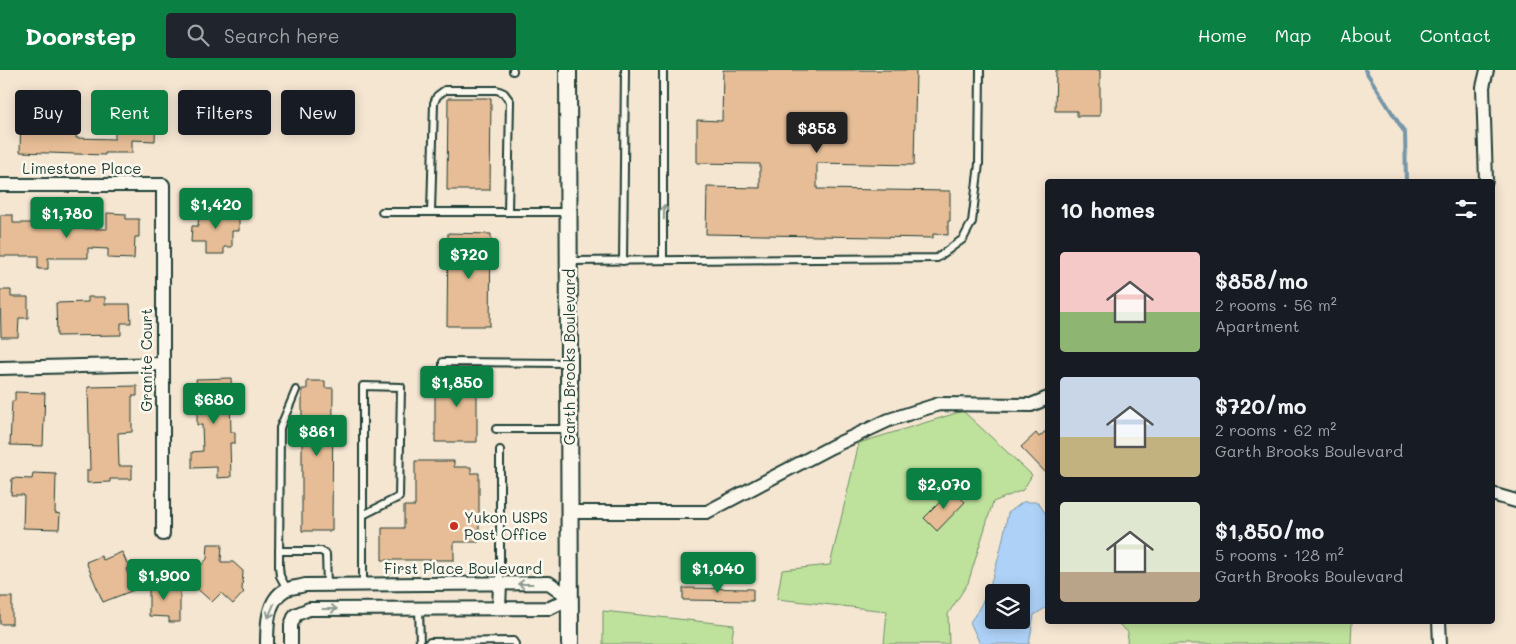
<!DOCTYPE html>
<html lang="en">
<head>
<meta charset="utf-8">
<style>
  body { margin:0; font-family:Mali,sans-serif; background:#20242c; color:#f1f3f6; height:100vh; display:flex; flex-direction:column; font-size:19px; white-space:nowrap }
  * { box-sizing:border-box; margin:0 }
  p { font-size:16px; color:#9ea1a6 }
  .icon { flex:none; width:28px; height:28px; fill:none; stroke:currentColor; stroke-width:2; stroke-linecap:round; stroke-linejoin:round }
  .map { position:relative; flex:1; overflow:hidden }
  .side { position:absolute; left:1045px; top:109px; width:450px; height:445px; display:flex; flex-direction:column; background:#171b24; border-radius:5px; box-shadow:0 2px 12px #0003 }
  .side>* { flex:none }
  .top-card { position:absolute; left:15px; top:20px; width:475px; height:45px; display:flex; gap:10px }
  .buttons { position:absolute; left:985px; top:514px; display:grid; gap:10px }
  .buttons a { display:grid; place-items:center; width:45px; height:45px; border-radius:5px; background:#171b24; box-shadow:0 2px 12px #0003; font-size:25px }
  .price { position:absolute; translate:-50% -42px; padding:0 11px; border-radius:5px; background:#0b8043; color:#fff; font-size:16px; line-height:32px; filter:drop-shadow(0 1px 2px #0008) }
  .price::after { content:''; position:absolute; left:50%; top:30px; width:15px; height:11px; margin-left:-8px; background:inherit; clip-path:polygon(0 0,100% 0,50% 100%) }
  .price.active { background:#222; color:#fff }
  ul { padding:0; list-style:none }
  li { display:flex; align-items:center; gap:15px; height:125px; padding:0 15px }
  li span { display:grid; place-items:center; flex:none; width:140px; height:100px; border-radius:5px; color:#555 }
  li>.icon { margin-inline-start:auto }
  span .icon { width:60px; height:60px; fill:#fffc; stroke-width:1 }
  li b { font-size:21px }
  h2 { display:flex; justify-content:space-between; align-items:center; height:60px; padding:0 15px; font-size:21px }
  .tag { padding:0 18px; border-radius:5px; background:#171b24; box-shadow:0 2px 12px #0003; font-size:18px; line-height:45px }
  .tag.active { background:#0b8043; color:#fff }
  header { display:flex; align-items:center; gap:30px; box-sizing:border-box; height:70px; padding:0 25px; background:#0b8043; color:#fff }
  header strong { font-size:24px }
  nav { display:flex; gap:28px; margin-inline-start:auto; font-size:18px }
  .search { width:350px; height:45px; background:#20242c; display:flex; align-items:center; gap:12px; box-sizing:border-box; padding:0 18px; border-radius:5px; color:#9ea1a6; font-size:19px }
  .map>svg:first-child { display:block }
</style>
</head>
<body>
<header>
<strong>Doorstep</strong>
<div class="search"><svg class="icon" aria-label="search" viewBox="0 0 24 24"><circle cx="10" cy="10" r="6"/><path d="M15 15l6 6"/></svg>Search here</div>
<nav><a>Home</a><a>Map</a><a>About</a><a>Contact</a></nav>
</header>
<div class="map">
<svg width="1516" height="574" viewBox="0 0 1516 574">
  <rect width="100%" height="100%" fill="#f5e6d2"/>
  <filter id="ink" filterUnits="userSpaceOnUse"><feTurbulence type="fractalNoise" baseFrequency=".02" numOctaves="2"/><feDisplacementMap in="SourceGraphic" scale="10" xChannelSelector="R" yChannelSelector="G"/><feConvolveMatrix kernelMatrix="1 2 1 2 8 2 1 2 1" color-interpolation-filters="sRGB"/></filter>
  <g filter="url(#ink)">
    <g fill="#bee19b" stroke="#6e8f68">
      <polygon points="963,341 1032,405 1023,420 993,432 968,513 948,544 949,574 884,574 887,541 777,529 782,500 830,495 859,373"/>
      <polygon points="603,541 734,555 731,574 603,574"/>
      <polygon points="1115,551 1352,551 1351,574 1127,574 1128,562"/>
    </g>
    <path fill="#aed2f7" stroke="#7596a9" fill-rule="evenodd" d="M1023 432H1038L1047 446V537L1034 545 1029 574H980L970 552C993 522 1001 479 1008 443ZM994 522H1021V550H994Z"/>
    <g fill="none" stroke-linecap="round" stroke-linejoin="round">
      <polyline stroke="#7596a9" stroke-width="4" points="1365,0 1405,63 1406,111"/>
    </g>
    <g fill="#e6bd96" stroke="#1f3d34">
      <polygon points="723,0 916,0 914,95 817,93 817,119 950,121 950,151 948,151 948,165 933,164 933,168 706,164 707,117 760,118 760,94 697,93 697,50 722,51"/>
      <polygon points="1056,0 1100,0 1100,46 1077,46 1077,41 1055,41"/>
      <polygon points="448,28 491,28 490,120 447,120"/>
      <polygon points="123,37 138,37 138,44 156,44 155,71 132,70 132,83 105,83 105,85 20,82 21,48 47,49 47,39 77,40 76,68 115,69 115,41 123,41"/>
      <polygon points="199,140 239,141 239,161 232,161 232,177 224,177 224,184 206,184 206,172 191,172 192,156 198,156"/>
      <polygon points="107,143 126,144 126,149 139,149 139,167 135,167 134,189 108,188 108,179 88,178 88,188 48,188 48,199 38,199 38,186 0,186 0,145 13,145 13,153 49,153 49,144 66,144 66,158 107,159"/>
      <polygon points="448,163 491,164 490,256 447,256"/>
      <polygon points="0,220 11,220 11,227 28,227 28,248 19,248 18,267 1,267"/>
      <polygon points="88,227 105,227 105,234 130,234 131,253 121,253 121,265 57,266 56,233 88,232"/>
      <polygon points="455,297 477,297 477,372 435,372 435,315 438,315 443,318 448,315 455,315"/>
      <polygon points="231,308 232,327 230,327 231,362 235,362 235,373 230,373 231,407 217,408 217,397 192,398 192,382 203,381 202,355 197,355 197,335 192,335 192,318 197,317 196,309"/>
      <polygon points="307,311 325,311 325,318 333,318 332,461 302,461 302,319 307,319"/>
      <polygon points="137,316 137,326 132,326 132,362 118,363 119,396 132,396 132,409 110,409 110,412 87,413 87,400 90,400 88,317"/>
      <polygon points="15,322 45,323 43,376 10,375 12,331 15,331"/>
      <polygon points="1048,359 1048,405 1021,377 1036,363 1039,367"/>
      <polygon points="415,391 454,391 454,397 471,397 471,403 479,403 479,472 454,472 454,490 382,490 382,458 404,458 404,436 415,436"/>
      <polygon points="33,403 56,404 55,443 60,444 59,459 23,458 24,425 11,425 12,408 32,409"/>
      <polygon points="952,420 965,432 937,461 924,448"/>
      <polygon points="208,474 222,474 221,492 233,492 243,501 242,520 244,522 233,534 221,523 212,532 194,516 194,503 207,489"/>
      <polygon points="122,482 129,498 126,499 134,520 103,532 86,492 101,486 103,490"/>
      <polygon points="149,510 165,510 165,518 180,518 180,552 169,552 169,547 149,546"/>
      <polygon points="683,518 753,519 753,531 683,530"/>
      <rect x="0" y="527" width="12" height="27"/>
    </g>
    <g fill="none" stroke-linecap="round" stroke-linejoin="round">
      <g stroke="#1f3d34" stroke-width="10">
        <g id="service">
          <polyline points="513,0 513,1"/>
          <polyline points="382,142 567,142"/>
          <polyline points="431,142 434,33 437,26 445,20 497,20 504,23 510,31 508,142"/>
          <polyline points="663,190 663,0"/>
          <polyline points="570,191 937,188 963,169 972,152 979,94 980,0"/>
          <polyline points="623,191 625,0"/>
          <polyline points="443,313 443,292 568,293"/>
          <polyline points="496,359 568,359"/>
          <polyline points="279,481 321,481 326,484 327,515"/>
          <polyline points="500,514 500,380"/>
          <polyline points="363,515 363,316 401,317 399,427 363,445"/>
          <polyline points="287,519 280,506 279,496 280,358 296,320"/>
          <polyline points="419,538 420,574"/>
          <polyline points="427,574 430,572 513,571 515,574"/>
        </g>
      </g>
      <g stroke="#1f3d34" stroke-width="16">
        <g id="minor">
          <polyline points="1486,111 1483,17 1487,0"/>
          <polyline points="0,115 163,115 163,464"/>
          <polyline points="0,298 163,294"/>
          <polyline points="1492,424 1516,431"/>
          <polyline points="569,442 707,442 831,377 889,350 939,334 1031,335 1048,328"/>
          <polyline points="499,538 500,514"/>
          <polyline points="1439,551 1440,574"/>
          <path d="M267 574C267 556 267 530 285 520 291 517 299 517 305 515L549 513 570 528 550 538 309 539 295 545 291 555V574"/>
        </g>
      </g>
      <g stroke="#1f3d34" stroke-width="20">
        <polyline id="tertiary" points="568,0 570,574"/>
      </g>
      <use href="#service" stroke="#fbf7ec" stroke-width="6"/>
      <use href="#minor" stroke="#fbf7ec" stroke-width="12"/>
      <use href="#tertiary" stroke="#fbf7ec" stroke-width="16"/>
    </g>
    <defs><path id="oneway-shaft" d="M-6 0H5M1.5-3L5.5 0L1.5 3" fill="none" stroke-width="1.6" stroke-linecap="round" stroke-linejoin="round" transform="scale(1.25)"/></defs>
    <g stroke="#8d9a90">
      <use href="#oneway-shaft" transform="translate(664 142) rotate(-89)"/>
      <use href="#oneway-shaft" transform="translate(525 514) rotate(180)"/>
      <use href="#oneway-shaft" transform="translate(330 539)"/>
      <use href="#oneway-shaft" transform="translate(271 541) rotate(112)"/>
    </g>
  </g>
  <circle fill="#c8321e" stroke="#fbf7ec" stroke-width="2" cx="454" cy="456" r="5"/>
  <g text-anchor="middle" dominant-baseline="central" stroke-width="5" stroke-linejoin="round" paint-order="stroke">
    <g font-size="15" fill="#1f3d34" stroke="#fbf7ec">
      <text x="82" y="98">Limestone Place</text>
      <text transform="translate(569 287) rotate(-90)">Garth Brooks Boulevard</text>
      <text transform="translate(146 290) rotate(-90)">Granite Court</text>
      <text x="463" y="498">First Place Boulevard</text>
    </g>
    <g font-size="15" fill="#1f3d34" stroke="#fbf7ec" text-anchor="start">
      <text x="464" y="447">Yukon USPS<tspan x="464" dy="17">Post Office</tspan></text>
    </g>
  </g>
</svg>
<div class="buttons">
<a><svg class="icon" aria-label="layers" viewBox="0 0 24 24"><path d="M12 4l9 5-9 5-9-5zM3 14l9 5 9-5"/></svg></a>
</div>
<b class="price active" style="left:817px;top:84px">$858</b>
<b class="price" style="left:216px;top:160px">$1,420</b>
<b class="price" style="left:67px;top:169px">$1,780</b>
<b class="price" style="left:469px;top:210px">$720</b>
<b class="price" style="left:457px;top:338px">$1,850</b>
<b class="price" style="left:214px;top:355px">$680</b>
<b class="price" style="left:317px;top:387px">$861</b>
<b class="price" style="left:944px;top:440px">$2,070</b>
<b class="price" style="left:718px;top:524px">$1,040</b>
<b class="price" style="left:164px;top:531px">$1,900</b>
<div class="top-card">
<a class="tag">Buy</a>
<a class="tag active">Rent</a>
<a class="tag">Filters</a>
<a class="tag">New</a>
</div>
<section class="side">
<h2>10 homes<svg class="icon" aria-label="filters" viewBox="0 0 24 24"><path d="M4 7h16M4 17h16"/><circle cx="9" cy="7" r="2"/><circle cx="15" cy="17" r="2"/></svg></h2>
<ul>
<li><span style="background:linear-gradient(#f6c9c9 60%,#8fb573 0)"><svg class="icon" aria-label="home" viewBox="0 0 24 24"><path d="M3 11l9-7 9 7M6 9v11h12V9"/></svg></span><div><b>$858/mo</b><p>2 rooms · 56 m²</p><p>Apartment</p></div></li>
<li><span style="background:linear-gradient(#c9d6e8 60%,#c2b280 0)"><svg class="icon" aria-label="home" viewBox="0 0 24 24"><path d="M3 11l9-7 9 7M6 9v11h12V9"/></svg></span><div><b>$720/mo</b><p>2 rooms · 62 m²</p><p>Garth Brooks Boulevard</p></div></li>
<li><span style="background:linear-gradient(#dfe7d0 70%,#b9a48a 0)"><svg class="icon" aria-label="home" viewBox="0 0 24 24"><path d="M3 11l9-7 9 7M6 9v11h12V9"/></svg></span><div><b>$1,850/mo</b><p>5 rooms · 128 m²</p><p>Garth Brooks Boulevard</p></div></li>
</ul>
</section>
</div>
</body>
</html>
